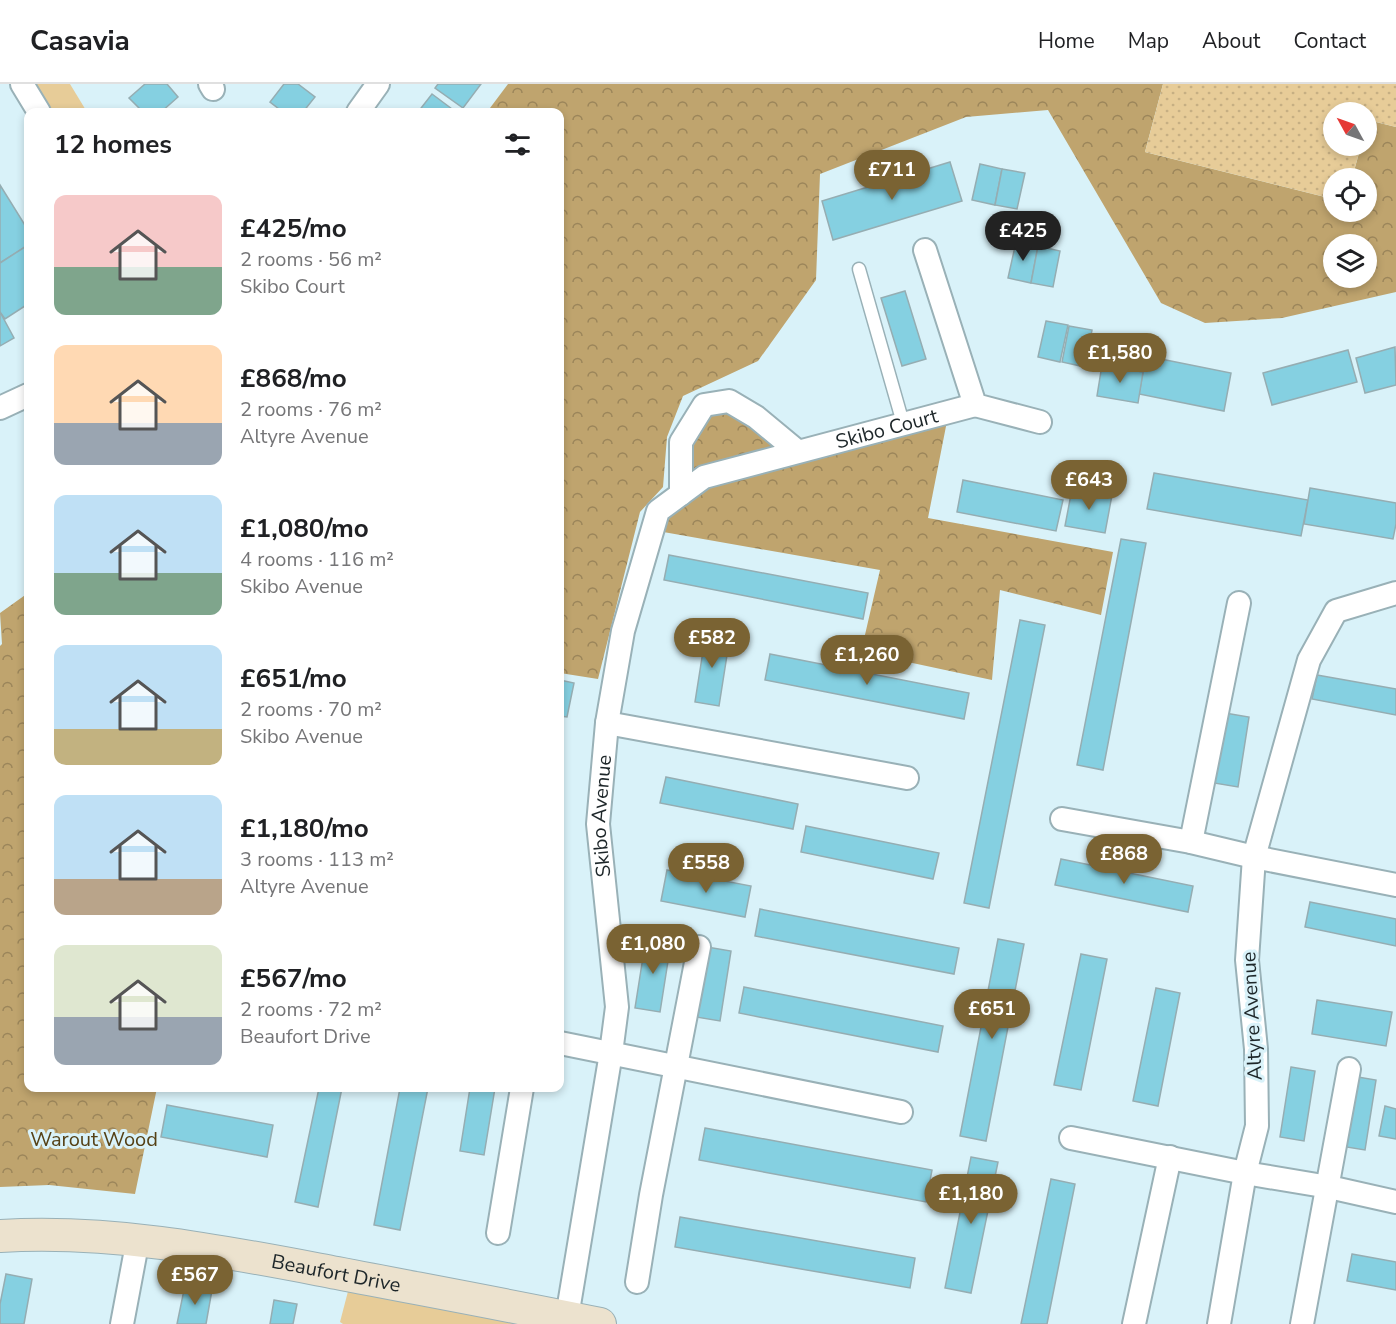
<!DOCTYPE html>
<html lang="en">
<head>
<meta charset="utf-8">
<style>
  body { margin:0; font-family:"Nunito Sans",sans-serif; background:#f2f2f2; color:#202124; height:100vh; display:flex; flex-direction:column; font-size:22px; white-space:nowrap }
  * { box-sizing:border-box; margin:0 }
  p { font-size:20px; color:#757577 }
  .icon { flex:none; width:33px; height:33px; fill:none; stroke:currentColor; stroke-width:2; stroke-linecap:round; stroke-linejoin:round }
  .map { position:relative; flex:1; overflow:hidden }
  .sheet { position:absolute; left:24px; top:24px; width:540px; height:984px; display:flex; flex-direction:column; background:#fff; border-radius:12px; box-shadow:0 3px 9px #0003 }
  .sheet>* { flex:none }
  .needle { width:39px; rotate:310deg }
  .buttons { position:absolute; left:1323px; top:18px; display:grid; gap:12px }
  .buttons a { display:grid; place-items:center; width:54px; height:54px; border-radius:50%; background:#fff; box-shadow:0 3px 9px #0003; font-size:30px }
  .price { position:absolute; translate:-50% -51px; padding:0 14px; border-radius:21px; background:#7a6333; color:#fff; font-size:20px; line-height:39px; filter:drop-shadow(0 2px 3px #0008) }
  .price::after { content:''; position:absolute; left:50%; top:36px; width:18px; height:14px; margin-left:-9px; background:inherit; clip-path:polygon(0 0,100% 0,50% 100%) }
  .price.selected { background:#222; color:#fff }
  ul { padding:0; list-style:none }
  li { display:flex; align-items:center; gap:18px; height:150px; padding:0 30px }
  li span { display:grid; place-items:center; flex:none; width:168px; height:120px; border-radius:12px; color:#555 }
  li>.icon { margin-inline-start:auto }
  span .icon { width:72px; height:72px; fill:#fffc; stroke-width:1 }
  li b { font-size:26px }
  h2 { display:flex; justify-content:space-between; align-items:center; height:72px; padding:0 30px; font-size:26px }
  header { display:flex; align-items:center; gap:36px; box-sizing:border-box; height:84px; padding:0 30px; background:#fff; border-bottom:2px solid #e0e0e0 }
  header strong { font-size:28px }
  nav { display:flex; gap:33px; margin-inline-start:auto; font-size:21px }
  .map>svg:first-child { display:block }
</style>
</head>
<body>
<header>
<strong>Casavia</strong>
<nav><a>Home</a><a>Map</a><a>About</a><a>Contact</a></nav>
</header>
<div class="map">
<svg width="1396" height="1240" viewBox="0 0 1396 1240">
  <defs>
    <pattern id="forest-crowns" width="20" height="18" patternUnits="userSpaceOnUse" patternTransform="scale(1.5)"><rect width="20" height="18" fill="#bfa46e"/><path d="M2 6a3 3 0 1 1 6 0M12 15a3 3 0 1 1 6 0" fill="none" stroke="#9b855a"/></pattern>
    <pattern id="park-dots" width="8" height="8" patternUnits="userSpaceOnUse" patternTransform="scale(1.5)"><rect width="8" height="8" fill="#e7cc98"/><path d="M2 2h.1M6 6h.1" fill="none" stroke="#c6af83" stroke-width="1.8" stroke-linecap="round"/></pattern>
  </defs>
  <rect width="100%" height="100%" fill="#d9f2f9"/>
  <g fill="#e7cc98">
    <polygon points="22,0 70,0 87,28 39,28"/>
    <polygon points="352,1192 600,1240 343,1240 340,1238"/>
  </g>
  <g fill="url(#forest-crowns)" fill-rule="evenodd">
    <path d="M508 0H1163L1145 68 1333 115 1334 128H1366V94H1352L1361 62H1366L1368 36 1396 43V208L1282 234 1205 239 1161 219 1048 26 966 33 820 90 816 196 758 277 683 312 667 353 663 403 640 428 598 595 560 589V28H487ZM1334 160H1366V194H1334Z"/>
    <polygon points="729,317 798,367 949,327 928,434 1113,468 1101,531 1000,506 992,596 861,568 880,486 652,446 681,410 681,358 704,321"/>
    <polygon points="28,509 28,1004 157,1004 135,1110 49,1101 0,1103 0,562 2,560 0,529"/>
  </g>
  <polygon fill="url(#park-dots)" points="1163,0 1396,0 1396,43 1368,36 1367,40 1366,28 1334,28 1334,62 1361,62 1352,94 1334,94 1333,115 1145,68"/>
  <g fill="#85d0e1" stroke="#95adb2" stroke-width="1.5">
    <polygon points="145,0 167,0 178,13 161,28 143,28 129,14"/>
    <polygon points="284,0 298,0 315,13 303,28 283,28 270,18"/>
    <polygon points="438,0 481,0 463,24 435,4"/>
    <polygon points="432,10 456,28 418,28"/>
    <polygon points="950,78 962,117 833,156 822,117"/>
    <polygon points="980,80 1002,85 995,121 972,116"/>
    <polygon points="1002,85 1025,89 1017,125 995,121"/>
    <polygon points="0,101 28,146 28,161 0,179"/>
    <polygon points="1016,158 1038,162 1031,199 1008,194"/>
    <polygon points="28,161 28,220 5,235 0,228 0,179"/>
    <polygon points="1038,162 1060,167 1053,203 1031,199"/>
    <polygon points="905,207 926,275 902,282 881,214"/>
    <polygon points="0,228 14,254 0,262"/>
    <polygon points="1046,237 1068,241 1060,278 1038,273"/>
    <polygon points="1069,242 1092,246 1085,283 1062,278"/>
    <polygon points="1395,263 1396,301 1365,309 1356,274"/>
    <polygon points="1348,266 1357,298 1272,321 1263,289"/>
    <polygon points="1146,272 1231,289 1224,327 1139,310"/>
    <polygon points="1102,281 1143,288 1138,319 1097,312"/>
    <polygon points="1154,389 1308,416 1301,452 1147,425"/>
    <polygon points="963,396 1063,416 1056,447 957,428"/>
    <polygon points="1310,404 1396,419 1396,440 1393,455 1304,440"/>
    <polygon points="1072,405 1112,411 1105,449 1065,442"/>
    <polygon points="1121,455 1146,459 1103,686 1077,681"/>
    <polygon points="669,471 868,509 863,535 664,496"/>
    <polygon points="1020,536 1045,541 989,824 964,819"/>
    <polygon points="706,548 730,552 719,622 695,618"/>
    <polygon points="770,570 969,609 964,635 765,596"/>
    <polygon points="1317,591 1396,605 1396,631 1312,615"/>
    <polygon points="560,596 574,599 567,633 560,632"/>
    <polygon points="1225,629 1249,633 1238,703 1214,699"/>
    <polygon points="666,693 798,720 793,745 660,719"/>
    <polygon points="806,742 939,769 933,795 801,768"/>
    <polygon points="1061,775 1193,802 1188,828 1055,801"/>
    <polygon points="667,786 751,802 745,833 661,817"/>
    <polygon points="1310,818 1396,835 1396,862 1305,843"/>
    <polygon points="760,825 959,864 954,890 755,852"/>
    <polygon points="646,854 671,858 660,928 635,924"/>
    <polygon points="998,855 1024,860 986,1057 960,1052"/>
    <polygon points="707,863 731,867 720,937 696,933"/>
    <polygon points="1081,870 1107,875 1081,1006 1054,1001"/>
    <polygon points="744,903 943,942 938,968 739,929"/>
    <polygon points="1156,904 1180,909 1158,1022 1133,1017"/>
    <polygon points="1317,916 1392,928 1386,962 1312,950"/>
    <polygon points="1291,983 1315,987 1304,1057 1280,1053"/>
    <polygon points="1352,992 1376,996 1365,1066 1340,1062"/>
    <polygon points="319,1004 342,1004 318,1123 295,1118"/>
    <polygon points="400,1004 428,1004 400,1146 374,1141"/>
    <polygon points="470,1004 495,1004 484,1071 460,1067"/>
    <polygon points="167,1021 273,1041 267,1073 161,1053"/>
    <polygon points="1385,1022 1396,1025 1396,1055 1379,1052"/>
    <polygon points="705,1044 932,1086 926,1118 699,1076"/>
    <polygon points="971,1073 998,1078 971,1209 945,1204"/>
    <polygon points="1051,1095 1075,1100 1047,1240 1021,1240"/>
    <polygon points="680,1133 915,1174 910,1204 675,1163"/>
    <polygon points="1352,1170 1396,1178 1396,1206 1347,1197"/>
    <polygon points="6,1190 32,1195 24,1240 0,1240 0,1220"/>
    <polygon points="185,1201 212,1206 206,1240 177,1240"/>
    <polygon points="274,1216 297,1220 293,1240 270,1240"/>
  </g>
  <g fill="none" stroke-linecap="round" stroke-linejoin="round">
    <g stroke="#99b1b7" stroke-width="15">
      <polyline id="lane" points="859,185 903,339"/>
    </g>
    <g stroke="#99b1b7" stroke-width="26">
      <g id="street">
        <polyline points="22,0 39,28"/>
        <polyline points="210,0 213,5"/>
        <polyline points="358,28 378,0"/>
        <polyline points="925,166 975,321 1040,338"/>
        <polyline points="0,324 28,311"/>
        <polyline points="681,410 681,358 704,321 729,317 756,333 797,367"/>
        <polyline points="607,639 907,694"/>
        <polyline points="1062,735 1191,758 1254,773 1396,801"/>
        <polyline points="1191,758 1239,519"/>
        <polyline points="560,959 901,1028"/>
        <polyline points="1071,1054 1245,1089 1329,1103 1396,1118"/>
        <polyline points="498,1149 522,1004"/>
        <polyline points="637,1198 651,1111 699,863"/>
        <path id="s1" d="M567 1233 611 969 617 923 598 740 607 639 623 547 658 427 704 393 975 321"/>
        <polyline points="122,1240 138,1155"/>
        <polyline points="1134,1240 1170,1073"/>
        <polyline points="1219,1240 1245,1089 1257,1042 1256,965 1247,876 1254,773 1309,576 1336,527 1396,509"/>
        <polyline points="1302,1240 1349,985"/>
      </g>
    </g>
    <g stroke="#99b1b7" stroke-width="34">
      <g id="secondary">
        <path id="s2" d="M0 1152C114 1145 226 1168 337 1189 425 1206 512 1222 600 1240"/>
      </g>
    </g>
    <use href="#lane" stroke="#fff" stroke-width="12"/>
    <use href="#street" stroke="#fff" stroke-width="22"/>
    <use href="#secondary" stroke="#ece2ce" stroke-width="32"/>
  </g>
  <g text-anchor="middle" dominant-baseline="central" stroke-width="6" stroke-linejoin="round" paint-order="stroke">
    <g font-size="20" fill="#1d2629" stroke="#d9f2f9">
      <text stroke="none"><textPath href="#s1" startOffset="1064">Skibo Court</textPath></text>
      <text stroke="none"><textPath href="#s1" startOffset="506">Skibo Avenue</textPath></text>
      <text transform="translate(1252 932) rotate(-93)">Altyre Avenue</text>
      <text stroke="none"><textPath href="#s2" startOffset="339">Beaufort Drive</textPath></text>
    </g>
    <g font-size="20" fill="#554116" stroke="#d9f2f9">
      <text x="94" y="1055">Warout Wood</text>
    </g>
  </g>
</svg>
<div class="buttons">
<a><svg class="needle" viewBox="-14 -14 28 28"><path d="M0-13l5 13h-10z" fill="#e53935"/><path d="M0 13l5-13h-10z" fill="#757577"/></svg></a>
<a><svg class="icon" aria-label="locate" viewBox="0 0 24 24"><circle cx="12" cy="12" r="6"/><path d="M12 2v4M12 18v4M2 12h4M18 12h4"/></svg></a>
<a><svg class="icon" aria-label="layers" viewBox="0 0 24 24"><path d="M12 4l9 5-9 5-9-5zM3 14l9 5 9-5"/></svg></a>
</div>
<b class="price" style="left:892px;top:117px">£711</b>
<b class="price selected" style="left:1023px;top:178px">£425</b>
<b class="price" style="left:1120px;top:300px">£1,580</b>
<b class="price" style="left:1089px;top:427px">£643</b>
<b class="price" style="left:712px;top:585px">£582</b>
<b class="price" style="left:867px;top:602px">£1,260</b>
<b class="price" style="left:1124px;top:801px">£868</b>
<b class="price" style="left:706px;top:810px">£558</b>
<b class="price" style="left:653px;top:891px">£1,080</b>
<b class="price" style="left:992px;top:956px">£651</b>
<b class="price" style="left:971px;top:1141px">£1,180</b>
<b class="price" style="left:195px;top:1222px">£567</b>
<section class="sheet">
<h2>12 homes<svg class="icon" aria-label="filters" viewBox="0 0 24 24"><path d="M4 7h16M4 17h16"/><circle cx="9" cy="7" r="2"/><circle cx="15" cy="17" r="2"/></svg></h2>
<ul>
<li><span style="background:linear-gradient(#f6c9c9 60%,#7fa58c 0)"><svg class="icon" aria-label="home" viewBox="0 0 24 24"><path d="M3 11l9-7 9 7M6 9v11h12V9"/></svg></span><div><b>£425/mo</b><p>2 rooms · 56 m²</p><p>Skibo Court</p></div></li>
<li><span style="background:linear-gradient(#ffd9b3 65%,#9aa5b1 0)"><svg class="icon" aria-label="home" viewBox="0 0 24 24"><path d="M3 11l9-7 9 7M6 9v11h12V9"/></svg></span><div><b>£868/mo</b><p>2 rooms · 76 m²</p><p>Altyre Avenue</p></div></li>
<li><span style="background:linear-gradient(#bfe0f5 65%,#7fa58c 0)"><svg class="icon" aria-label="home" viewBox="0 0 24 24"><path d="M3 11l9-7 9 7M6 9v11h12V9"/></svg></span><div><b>£1,080/mo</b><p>4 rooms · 116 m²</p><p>Skibo Avenue</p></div></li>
<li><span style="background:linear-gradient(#bfe0f5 70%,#c2b280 0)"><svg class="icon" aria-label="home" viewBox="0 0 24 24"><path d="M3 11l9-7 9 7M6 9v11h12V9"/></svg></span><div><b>£651/mo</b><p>2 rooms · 70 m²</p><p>Skibo Avenue</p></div></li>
<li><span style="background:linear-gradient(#bfe0f5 70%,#b9a48a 0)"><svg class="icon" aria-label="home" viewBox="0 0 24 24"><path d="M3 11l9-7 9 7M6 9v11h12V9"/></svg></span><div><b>£1,180/mo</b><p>3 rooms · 113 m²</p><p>Altyre Avenue</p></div></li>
<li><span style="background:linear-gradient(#dfe7d0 60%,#9aa5b1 0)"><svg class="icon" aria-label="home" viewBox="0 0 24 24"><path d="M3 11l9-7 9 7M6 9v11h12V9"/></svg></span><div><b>£567/mo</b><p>2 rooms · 72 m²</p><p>Beaufort Drive</p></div></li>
</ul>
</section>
</div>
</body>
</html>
